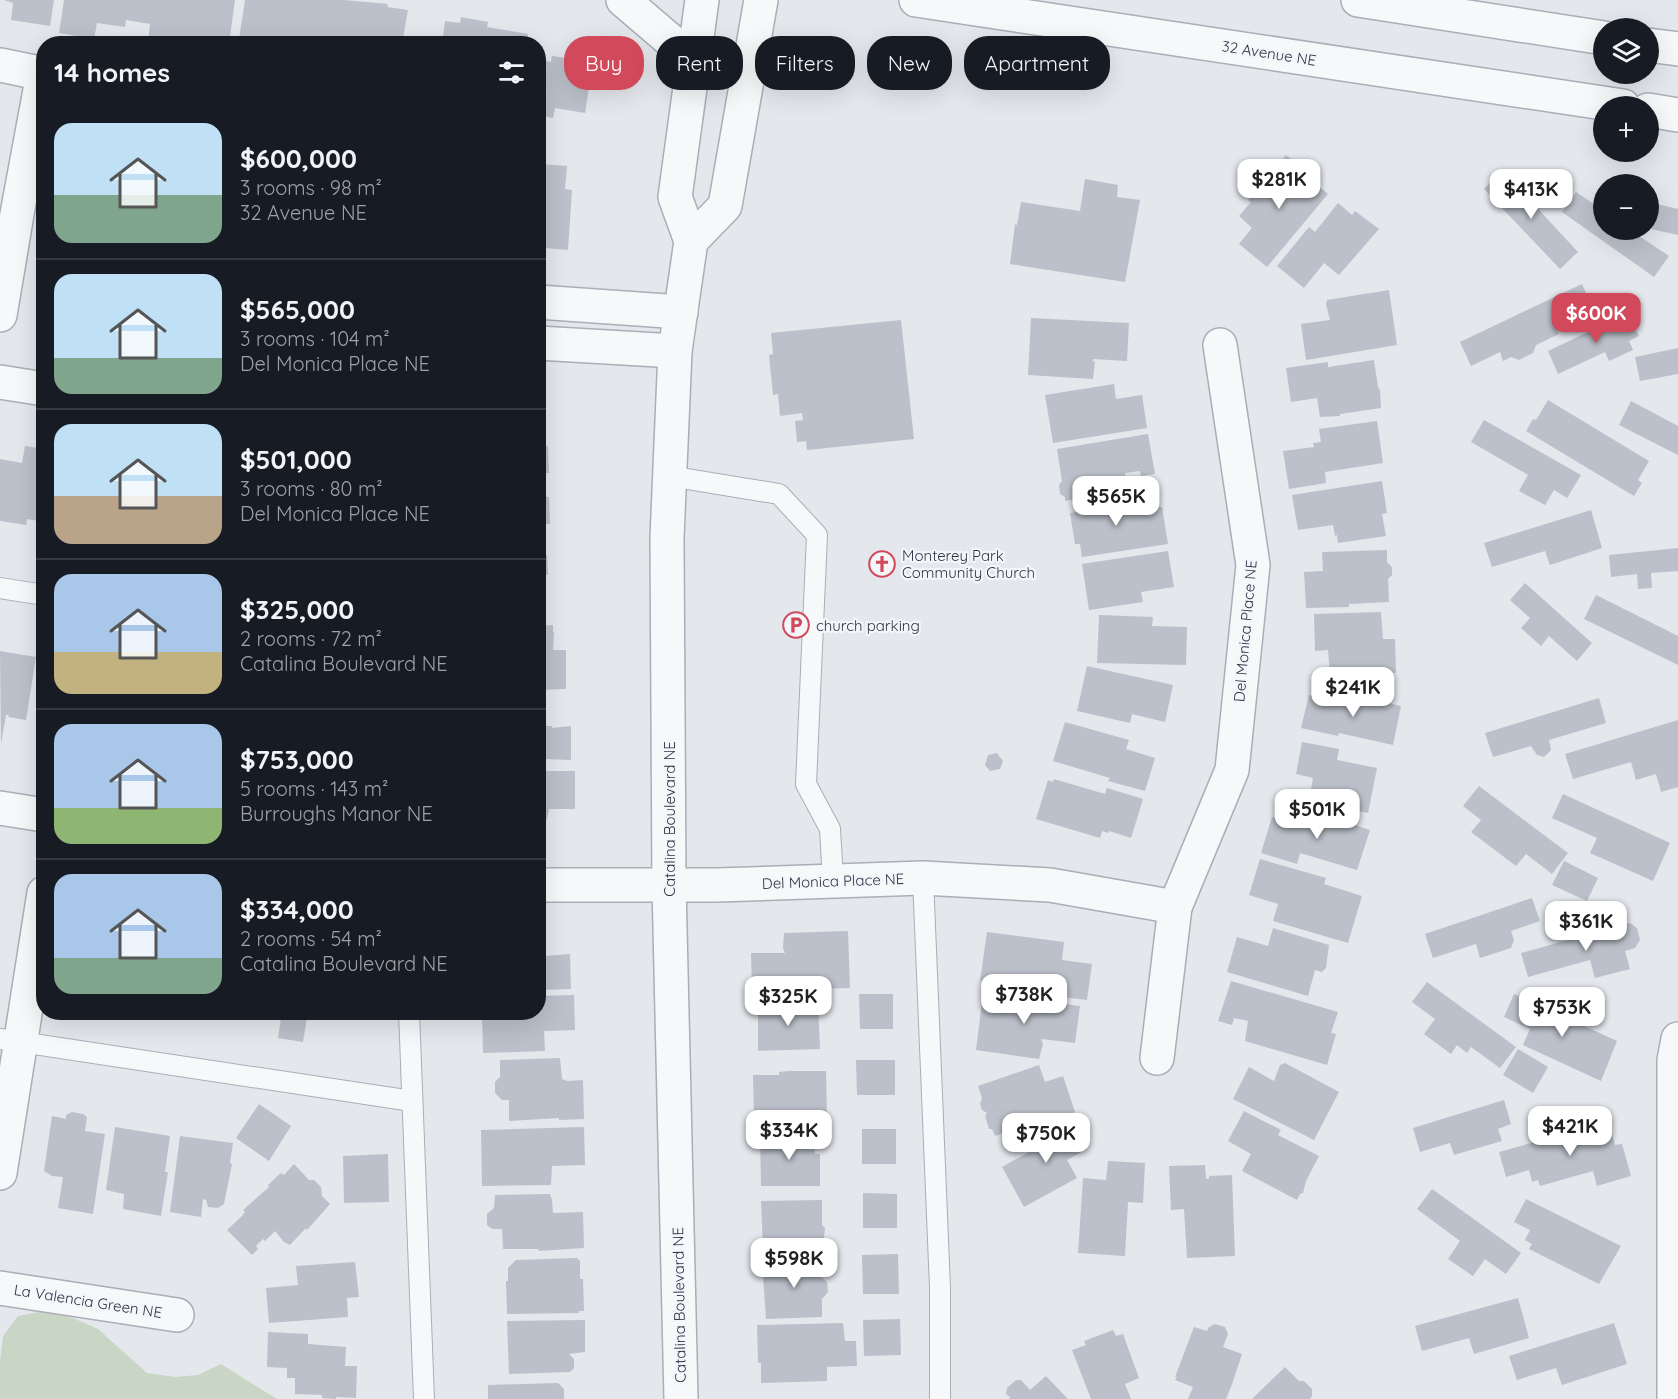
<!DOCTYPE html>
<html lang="en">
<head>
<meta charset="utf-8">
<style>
  body { margin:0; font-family:Quicksand,sans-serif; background:#242831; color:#f1f3f6; height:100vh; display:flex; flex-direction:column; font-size:22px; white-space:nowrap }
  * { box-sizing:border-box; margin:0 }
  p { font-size:20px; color:#9ea1a6 }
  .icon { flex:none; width:33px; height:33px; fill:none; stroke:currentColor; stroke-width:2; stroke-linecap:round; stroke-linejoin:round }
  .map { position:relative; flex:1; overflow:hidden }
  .side { position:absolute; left:36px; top:36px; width:510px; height:984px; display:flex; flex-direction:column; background:#171b24; border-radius:24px; box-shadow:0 6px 24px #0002 }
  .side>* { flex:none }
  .hud { position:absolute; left:564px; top:36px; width:570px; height:54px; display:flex; gap:12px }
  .tools { position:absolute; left:1593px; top:18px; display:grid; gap:12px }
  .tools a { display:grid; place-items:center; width:66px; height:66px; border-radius:50%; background:#171b24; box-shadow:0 6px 24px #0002; font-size:30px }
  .price { position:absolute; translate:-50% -51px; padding:0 14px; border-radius:12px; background:#fff; color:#222; font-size:20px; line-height:39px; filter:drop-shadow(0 2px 3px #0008) }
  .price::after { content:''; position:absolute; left:50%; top:36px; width:18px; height:14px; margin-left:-9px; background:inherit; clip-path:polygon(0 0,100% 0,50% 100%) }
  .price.selected { background:#d1495b; color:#fff }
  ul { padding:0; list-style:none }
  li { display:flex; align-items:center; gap:18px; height:150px; padding:0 18px }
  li+li { border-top:2px solid #363941 }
  li span { display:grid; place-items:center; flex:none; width:168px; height:120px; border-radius:18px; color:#555 }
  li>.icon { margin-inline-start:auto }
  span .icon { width:72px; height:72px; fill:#fffc; stroke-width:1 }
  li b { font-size:26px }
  h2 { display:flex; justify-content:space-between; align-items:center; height:72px; padding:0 18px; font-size:26px }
  .chip { padding:0 21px; border-radius:24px; background:#171b24; box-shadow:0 6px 24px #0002; font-size:21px; line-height:54px }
  .chip.selected { background:#d1495b; color:#fff }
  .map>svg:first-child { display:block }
</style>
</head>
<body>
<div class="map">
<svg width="1678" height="1399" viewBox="0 0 1678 1399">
  <rect width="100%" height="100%" fill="#e4e7ec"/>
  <polygon fill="#c9d6c5" points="45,1311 73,1318 98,1329 147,1373 175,1377 198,1375 221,1364 277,1399 0,1399 0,1362 3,1336 18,1316"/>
  <g fill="#bbc0ca">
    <polygon points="4,0 54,0 50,26 11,20 13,3"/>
    <polygon points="64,0 235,0 229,44 198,42 198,44 160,44 148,42 150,24 126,20 125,27 97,23 94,39 59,33"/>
    <polygon points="245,0 344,0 388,4 387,7 408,10 402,44 267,44 239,39"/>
    <polygon points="461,17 488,22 487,27 528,34 527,44 442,44 445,21 460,23"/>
    <polygon points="538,45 543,46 541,60 551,62 552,56 579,60 578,66 592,68 585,113 555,108 553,118 538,115"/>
    <polygon points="1286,155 1304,171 1302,173 1328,194 1267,267 1239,244 1252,228 1239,216 1251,202 1248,200"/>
    <polygon points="538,164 567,166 565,189 572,190 568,250 545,248 544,255 538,254"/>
    <polygon points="1503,171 1578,252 1560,269 1484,189"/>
    <polygon points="1085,179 1118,185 1117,197 1140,200 1125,282 1010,264 1015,224 1017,225 1021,202 1080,211"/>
    <polygon points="1576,192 1604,211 1604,230 1630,230 1669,256 1654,277 1562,212"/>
    <polygon points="1338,203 1352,215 1355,211 1379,229 1339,275 1324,263 1304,288 1277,266 1309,227 1315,232"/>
    <polygon points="1657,204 1678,209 1678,235 1651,229"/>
    <polygon points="1582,284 1593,308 1555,326 1559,334 1536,345 1533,353 1519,360 1511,357 1503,361 1500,352 1471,366 1460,342"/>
    <polygon points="1389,290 1397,345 1306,360 1301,324 1330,320 1326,304 1327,300"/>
    <polygon points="1628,313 1639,336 1629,341 1633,350 1609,361 1605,352 1558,374 1548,351"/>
    <polygon points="1031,318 1129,323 1127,361 1093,359 1093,362 1095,361 1093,379 1028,375"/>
    <polygon points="901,320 914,439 807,450 806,441 797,442 795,421 803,420 802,413 780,416 778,394 773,395 769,355 773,354 771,333"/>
    <polygon points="1678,348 1678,374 1640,381 1635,357"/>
    <polygon points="1374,360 1378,387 1380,390 1381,408 1340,414 1340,416 1320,417 1317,398 1291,402 1286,368 1328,362 1328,367"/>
    <polygon points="541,377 545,414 541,414 542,446 548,446 549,473 543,473 544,497 549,497 550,524 543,524 544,555 547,555 548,575 545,575 545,592 538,592 538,378"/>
    <polygon points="1114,384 1116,399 1142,395 1147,428 1053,443 1045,395"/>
    <polygon points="1548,400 1649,461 1638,480 1642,483 1634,496 1526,431 1533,419 1536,420"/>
    <polygon points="1631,401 1678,426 1678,455 1619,425"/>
    <polygon points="1484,420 1581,475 1567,498 1554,490 1545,505 1519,491 1528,475 1471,442"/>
    <polygon points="1377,421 1383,463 1325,472 1326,483 1289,489 1283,451 1314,447 1313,443 1321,442 1319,429"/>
    <polygon points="1148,434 1155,474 1141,476 1140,471 1125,473 1126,491 1065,501 1065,497 1060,494 1059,485 1062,481 1057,449"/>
    <polygon points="25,446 44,449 44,522 27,519 26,525 0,521 0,459 22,463"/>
    <polygon points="1382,481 1387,513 1382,514 1386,536 1338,543 1337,535 1335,536 1333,525 1298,530 1292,495"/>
    <polygon points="1129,495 1131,511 1162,507 1168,544 1082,557 1080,544 1075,544 1070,513 1076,512 1075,506 1078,506 1078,503"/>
    <polygon points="1591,510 1602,548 1550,565 1545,551 1492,567 1484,543"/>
    <polygon points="1678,548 1678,571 1651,573 1652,588 1638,589 1637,574 1611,577 1609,555"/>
    <polygon points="1387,550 1387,562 1392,567 1392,575 1388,579 1389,602 1349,604 1349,607 1306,608 1304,572 1323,571 1322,552"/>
    <polygon points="1168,551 1174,587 1141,592 1143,602 1089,610 1082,564"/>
    <polygon points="1525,583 1592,643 1577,661 1549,636 1541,646 1521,628 1530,618 1510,600"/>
    <polygon points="1596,595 1678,636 1678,665 1584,619"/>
    <polygon points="1381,612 1383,639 1395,639 1396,673 1330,675 1328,650 1315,651 1314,614"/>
    <polygon points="1099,615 1153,617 1152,626 1187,627 1186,665 1097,663"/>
    <polygon points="553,625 553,632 554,632 553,650 566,650 566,689 538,690 538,626"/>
    <polygon points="0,651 36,657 26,720 8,717 9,715 6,715 1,744"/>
    <polygon points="1087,666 1173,685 1165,722 1132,714 1130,723 1077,711"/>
    <polygon points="42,679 44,679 44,720 36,719"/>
    <polygon points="1340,692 1401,706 1393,745 1339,733 1338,736 1301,728 1309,695 1338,701"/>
    <polygon points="1599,698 1606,723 1549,740 1551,750 1544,757 1537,755 1531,746 1493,757 1485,733"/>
    <polygon points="538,713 542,726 552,726 552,728 571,726 571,760 546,759 546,762 538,762"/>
    <polygon points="1678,720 1678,787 1661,792 1656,774 1636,780 1631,762 1573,779 1565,754"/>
    <polygon points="1065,722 1129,740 1126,749 1155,758 1145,791 1108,781 1110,778 1053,761"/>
    <polygon points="1302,742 1339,749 1337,760 1377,768 1368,813 1309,801 1313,778 1296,774"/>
    <polygon points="997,753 1003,761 1000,769 990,771 985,765 988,755"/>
    <polygon points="538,771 575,771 575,809 549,809 547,819 541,825 538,825"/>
    <polygon points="1054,779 1105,794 1107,788 1143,799 1131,838 1109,831 1108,833 1102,831 1100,838 1036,819 1048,780 1053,782"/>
    <polygon points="1479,786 1568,853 1552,874 1526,854 1516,866 1471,832 1481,820 1463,806"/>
    <polygon points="1563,794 1670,843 1653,881 1590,853 1597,838 1552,818"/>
    <polygon points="1306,811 1313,814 1314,812 1370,830 1357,870 1300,853 1297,864 1261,853 1272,817 1301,826"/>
    <polygon points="1260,859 1326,878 1324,884 1362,896 1348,943 1273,921 1278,904 1249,895"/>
    <polygon points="1564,861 1598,878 1587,901 1552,885"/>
    <polygon points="1532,898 1540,921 1511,931 1514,940 1511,948 1480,958 1476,944 1433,958 1425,934"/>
    <polygon points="1630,923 1637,928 1640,940 1635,948 1625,951 1630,969 1595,978 1590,960 1528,977 1521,953"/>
    <polygon points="1273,928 1329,945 1326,968 1322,972 1315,970 1308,996 1227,972 1237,937 1268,946"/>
    <polygon points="848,931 850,988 752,991 751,953 785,953 783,948 784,933"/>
    <polygon points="987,932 1064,942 1062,960 1092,964 1087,1000 1019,992 1019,986 980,981"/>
    <polygon points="538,935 544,935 544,956 570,954 571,989 538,990"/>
    <polygon points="1231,981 1338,1012 1331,1033 1336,1034 1327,1065 1245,1041 1248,1021 1234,1018 1232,1025 1218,1021"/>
    <polygon points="1427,982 1516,1047 1500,1068 1471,1047 1467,1053 1457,1045 1451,1054 1424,1034 1435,1019 1412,1002"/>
    <polygon points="859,994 893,994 893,1029 860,1029"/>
    <polygon points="983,994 1080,1006 1075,1043 1041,1039 1043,1044 1039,1059 976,1050"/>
    <polygon points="1514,994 1617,1041 1601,1081 1523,1045 1530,1029 1504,1017"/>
    <polygon points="574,995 575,1030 544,1031 545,1051 483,1053 482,1012 538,1012 538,996"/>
    <polygon points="758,1004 818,1004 820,1049 758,1051"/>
    <polygon points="282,1012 308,1012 303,1042 278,1038"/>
    <polygon points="1518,1049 1548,1067 1533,1093 1503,1075"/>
    <polygon points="560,1058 562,1079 567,1081 583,1080 584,1119 559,1120 559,1118 509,1121 509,1100 502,1100 495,1093 495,1082 500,1077 500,1060"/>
    <polygon points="856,1060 895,1060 895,1095 857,1095"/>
    <polygon points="1285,1063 1339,1092 1314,1140 1233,1099 1249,1067 1274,1081 1280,1065"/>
    <polygon points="1039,1065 1045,1082 1063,1076 1075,1112 1036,1125 1034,1122 995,1136 992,1129 989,1129 985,1116 987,1113 982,1110 980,1104 982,1098 978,1086"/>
    <polygon points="788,1071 826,1071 827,1116 754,1118 753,1075 779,1075 779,1072"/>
    <polygon points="1504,1100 1511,1124 1498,1129 1502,1141 1454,1155 1450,1143 1420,1152 1413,1128"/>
    <polygon points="259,1104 291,1126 269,1161 236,1138"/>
    <polygon points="1244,1111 1281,1130 1278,1135 1319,1156 1306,1181 1303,1193 1300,1194 1297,1200 1242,1171 1251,1154 1228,1141"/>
    <polygon points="72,1112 83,1114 87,1117 85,1131 105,1134 93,1214 58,1208 63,1177 52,1176 44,1171 52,1116 66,1119 66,1115"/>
    <polygon points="1071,1120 1087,1149 1067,1160 1077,1178 1024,1207 1002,1167 1038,1147 1034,1141"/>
    <polygon points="1608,1122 1615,1145 1622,1144 1631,1176 1597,1186 1593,1171 1540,1186 1538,1180 1532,1182 1529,1170 1506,1177 1499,1152"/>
    <polygon points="115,1127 170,1136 165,1172 168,1172 161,1216 123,1209 124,1194 106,1190"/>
    <polygon points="584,1127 585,1165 552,1166 551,1185 482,1186 481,1130"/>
    <rect x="862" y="1129" width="34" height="35"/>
    <polygon points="783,1132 783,1139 814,1138 815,1154 820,1154 820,1186 761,1186 760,1133"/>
    <polygon points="180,1136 233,1143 230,1163 232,1164 224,1204 218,1208 208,1207 206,1200 203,1199 201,1217 170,1212"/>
    <polygon points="388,1154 389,1202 344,1203 343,1156"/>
    <polygon points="1108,1161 1145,1163 1143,1203 1128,1202 1125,1256 1078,1253 1083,1178 1106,1180"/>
    <polygon points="294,1164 309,1180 314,1180 321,1187 322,1196 330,1204 307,1230 306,1228 290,1245 284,1242 275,1231 265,1241 263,1239 256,1246 258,1249 252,1255 227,1230 242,1216 245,1212 243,1210 269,1187 268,1185 281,1173 284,1175"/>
    <polygon points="1205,1165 1206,1179 1209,1179 1209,1176 1232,1175 1235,1256 1187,1258 1184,1209 1171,1210 1169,1166"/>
    <polygon points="1432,1189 1521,1253 1506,1274 1485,1259 1473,1276 1448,1259 1460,1241 1417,1209"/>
    <polygon points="863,1193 897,1194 897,1228 863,1228"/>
    <polygon points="550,1194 552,1200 553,1213 583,1212 584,1248 539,1251 538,1249 503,1249 502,1229 492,1229 487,1225 487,1214 494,1208 495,1195"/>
    <polygon points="1526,1199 1621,1246 1599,1284 1529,1249 1532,1244 1525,1240 1530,1230 1514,1222"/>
    <polygon points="822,1200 822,1225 825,1228 823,1246 763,1248 761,1201"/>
    <polygon points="898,1254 899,1294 863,1294 862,1255"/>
    <polygon points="577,1258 580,1261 580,1279 583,1279 584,1311 579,1311 579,1313 507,1314 506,1281 508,1281 508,1268 516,1260"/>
    <polygon points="821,1259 821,1277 827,1282 828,1292 822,1299 822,1317 766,1319 762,1260"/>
    <polygon points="355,1262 359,1297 347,1298 348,1317 269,1323 266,1288 298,1285 296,1266"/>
    <polygon points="1518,1298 1529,1338 1474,1354 1469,1338 1422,1351 1415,1326"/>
    <polygon points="900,1319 901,1355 864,1356 863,1320"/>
    <polygon points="585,1320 585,1352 569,1354 574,1359 574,1368 570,1372 509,1374 507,1321"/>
    <polygon points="843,1323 845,1341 856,1341 857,1366 827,1367 827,1381 761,1383 761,1363 758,1363 757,1325"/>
    <polygon points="1614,1323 1627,1364 1562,1385 1556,1368 1517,1380 1509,1356"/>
    <polygon points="1215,1324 1225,1327 1228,1334 1223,1347 1242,1354 1231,1387 1226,1399 1188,1399 1193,1387 1175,1380 1177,1377 1175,1377 1194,1327 1207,1331 1209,1327"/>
    <polygon points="1113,1330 1116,1336 1123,1334 1139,1378 1125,1384 1131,1399 1091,1399 1072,1350 1086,1345 1084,1341"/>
    <polygon points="268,1332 308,1334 308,1344 346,1347 345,1366 357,1366 356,1398 336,1397 336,1399 322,1398 322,1395 295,1394 295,1378 287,1378 287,1368 267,1367"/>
    <polygon points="1285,1367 1299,1381 1304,1381 1312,1389 1312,1396 1310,1399 1252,1399"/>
    <polygon points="1046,1376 1068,1399 1009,1399 1010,1397 1006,1394 1007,1388 1016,1380 1021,1380 1030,1390"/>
    <polygon points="558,1383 564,1389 564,1399 488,1399 488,1385"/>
  </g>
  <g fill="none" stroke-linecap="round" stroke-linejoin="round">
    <g stroke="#a9aeb7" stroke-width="22">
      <g id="service">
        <polyline points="669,476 779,494 817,535 806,784 830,829 833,880"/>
        <polyline points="0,588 44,595"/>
        <polyline points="923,878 940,1288 940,1399"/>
        <polyline points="409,1012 424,1399"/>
        <polyline points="0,1039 412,1101"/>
      </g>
    </g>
    <g stroke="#a9aeb7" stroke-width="36">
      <g id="minor">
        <polyline points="0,65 44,74"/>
        <polyline points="538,302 681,312"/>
        <polyline points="0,315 17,214 43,74"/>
        <polyline points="538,343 675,351"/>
        <polyline points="0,382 44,389"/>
        <polyline points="0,808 44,815"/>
        <polyline points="538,885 717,885 923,878 1050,885 1175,907"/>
        <polyline points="1157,1058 1175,907 1232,770 1253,565 1220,345"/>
        <polyline points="0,1173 44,893"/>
        <polyline points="0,1288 177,1315"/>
        <polyline points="1674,1399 1674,1060 1678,1039"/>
      </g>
    </g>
    <g stroke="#a9aeb7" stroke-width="36">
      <g id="tertiary">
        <polyline points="623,0 671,41 692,66"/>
        <polyline points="916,0 1623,106"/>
        <polyline points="1358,0 1604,38"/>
        <polyline points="1648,45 1678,49"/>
        <polyline points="1648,110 1678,115"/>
        <polyline points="691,241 725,206 761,0"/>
        <polyline points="681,1399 669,885 667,538 675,351 691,241 675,197 702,0"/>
      </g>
    </g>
    <use href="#service" stroke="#f7f8fa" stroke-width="20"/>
    <use href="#minor" stroke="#f7f8fa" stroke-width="33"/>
    <use href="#tertiary" stroke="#f7f8fa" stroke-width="33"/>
  </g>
  <defs>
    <g id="church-ring" transform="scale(1.35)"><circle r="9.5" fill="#f4f6f9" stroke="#d1495b" stroke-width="1.5"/><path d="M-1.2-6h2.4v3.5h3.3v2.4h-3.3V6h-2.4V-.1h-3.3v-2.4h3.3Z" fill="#d1495b"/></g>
    <g id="parking-ring" transform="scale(1.35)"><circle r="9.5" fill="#f4f6f9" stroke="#d1495b" stroke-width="1.5"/><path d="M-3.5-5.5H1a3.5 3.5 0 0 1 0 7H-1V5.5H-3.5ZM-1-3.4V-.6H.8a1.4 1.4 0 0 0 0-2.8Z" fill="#d1495b"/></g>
  </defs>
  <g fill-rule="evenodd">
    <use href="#church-ring" x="882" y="564"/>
    <use href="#parking-ring" x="796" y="625"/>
  </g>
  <g text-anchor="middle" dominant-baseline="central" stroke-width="4.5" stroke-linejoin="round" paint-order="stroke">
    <g font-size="15" fill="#2b3445" stroke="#f4f6f9">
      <text transform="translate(1269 53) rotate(9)">32 Avenue NE</text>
      <text transform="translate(1245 631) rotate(-85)">Del Monica Place NE</text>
      <text transform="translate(669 819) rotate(-90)">Catalina Boulevard NE</text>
      <text transform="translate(833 881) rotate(-2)">Del Monica Place NE</text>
      <text transform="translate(88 1301) rotate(9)">La Valencia Green NE</text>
      <text transform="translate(679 1305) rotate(-91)">Catalina Boulevard NE</text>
    </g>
    <g font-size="15" fill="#2b3445" stroke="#f4f6f9" text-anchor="start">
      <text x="902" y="555">Monterey Park<tspan x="902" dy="17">Community Church</tspan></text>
      <text x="816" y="625">church parking</text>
    </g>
  </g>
</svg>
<div class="tools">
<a><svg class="icon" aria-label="layers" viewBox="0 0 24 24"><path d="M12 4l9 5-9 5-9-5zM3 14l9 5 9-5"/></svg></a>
<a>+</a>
<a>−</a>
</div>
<b class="price" style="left:1279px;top:210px">$281K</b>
<b class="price" style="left:1531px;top:220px">$413K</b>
<b class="price selected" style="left:1596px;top:344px">$600K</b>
<b class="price" style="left:1116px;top:527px">$565K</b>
<b class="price" style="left:1353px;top:718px">$241K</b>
<b class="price" style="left:1317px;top:840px">$501K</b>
<b class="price" style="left:1586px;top:952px">$361K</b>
<b class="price" style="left:1024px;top:1025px">$738K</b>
<b class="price" style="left:788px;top:1027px">$325K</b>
<b class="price" style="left:1562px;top:1038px">$753K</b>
<b class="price" style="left:1570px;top:1157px">$421K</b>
<b class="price" style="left:789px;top:1161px">$334K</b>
<b class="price" style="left:1046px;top:1164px">$750K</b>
<b class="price" style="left:794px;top:1289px">$598K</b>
<div class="hud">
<a class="chip selected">Buy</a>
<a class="chip">Rent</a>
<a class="chip">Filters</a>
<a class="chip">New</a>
<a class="chip">Apartment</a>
</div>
<section class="side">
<h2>14 homes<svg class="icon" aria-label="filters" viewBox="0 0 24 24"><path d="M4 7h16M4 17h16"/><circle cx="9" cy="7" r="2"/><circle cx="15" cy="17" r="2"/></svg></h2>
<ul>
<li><span style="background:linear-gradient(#bfe0f5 60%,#7fa58c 0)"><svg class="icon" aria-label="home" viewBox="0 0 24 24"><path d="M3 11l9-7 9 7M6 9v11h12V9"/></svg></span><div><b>$600,000</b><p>3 rooms · 98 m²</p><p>32 Avenue NE</p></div></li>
<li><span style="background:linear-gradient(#bfe0f5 70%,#7fa58c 0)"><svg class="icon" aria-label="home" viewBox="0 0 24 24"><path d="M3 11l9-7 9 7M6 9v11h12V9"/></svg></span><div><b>$565,000</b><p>3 rooms · 104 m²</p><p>Del Monica Place NE</p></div></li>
<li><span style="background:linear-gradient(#bfe0f5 60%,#b9a48a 0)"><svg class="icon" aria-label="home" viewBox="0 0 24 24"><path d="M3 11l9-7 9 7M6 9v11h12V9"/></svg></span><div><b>$501,000</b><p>3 rooms · 80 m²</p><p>Del Monica Place NE</p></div></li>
<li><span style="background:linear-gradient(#a9c7e8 65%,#c2b280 0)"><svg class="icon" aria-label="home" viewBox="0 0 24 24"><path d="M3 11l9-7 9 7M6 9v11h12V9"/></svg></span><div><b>$325,000</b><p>2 rooms · 72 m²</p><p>Catalina Boulevard NE</p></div></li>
<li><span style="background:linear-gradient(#a9c7e8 70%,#8fb573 0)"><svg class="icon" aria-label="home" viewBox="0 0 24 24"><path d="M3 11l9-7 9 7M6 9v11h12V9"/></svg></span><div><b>$753,000</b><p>5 rooms · 143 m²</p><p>Burroughs Manor NE</p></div></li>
<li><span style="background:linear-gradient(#a9c7e8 70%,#7fa58c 0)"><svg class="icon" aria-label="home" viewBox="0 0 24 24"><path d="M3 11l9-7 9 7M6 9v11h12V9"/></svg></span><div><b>$334,000</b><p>2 rooms · 54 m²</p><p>Catalina Boulevard NE</p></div></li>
</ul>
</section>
</div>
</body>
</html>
